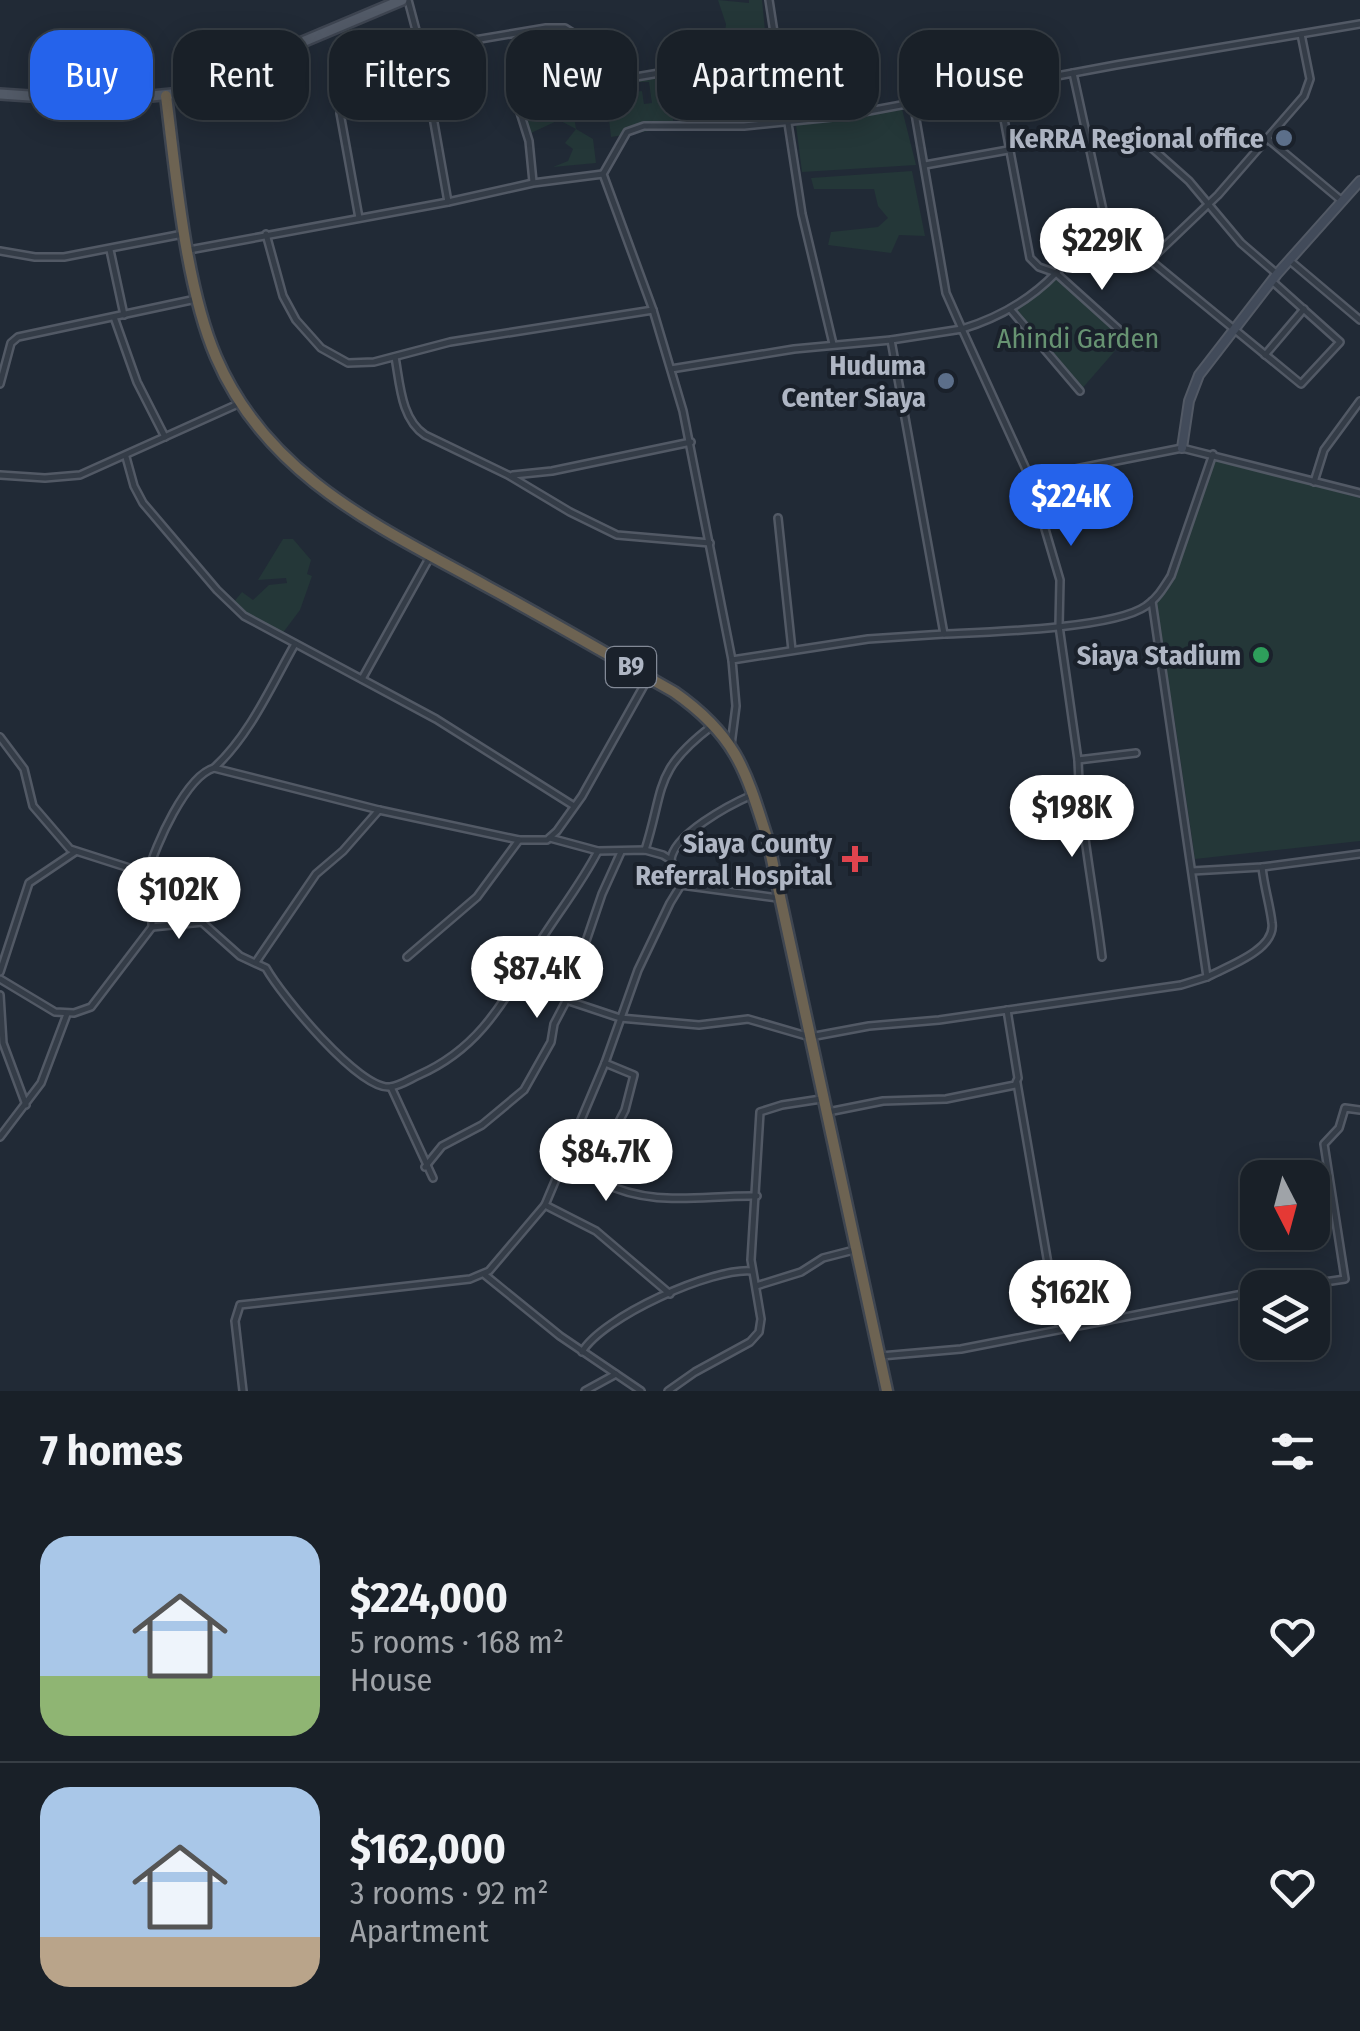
<!DOCTYPE html>
<html lang="en">
<head>
<meta charset="utf-8">
<style>
  body { margin:0; font-family:"Fira Sans Condensed",sans-serif; background:#222830; color:#f1f3f6; height:100vh; display:flex; flex-direction:column; font-size:38px; white-space:nowrap }
  * { box-sizing:border-box; margin:0 }
  p { font-size:32px; color:#9fa3a8 }
  .icon { flex:none; width:55px; height:55px; fill:none; stroke:currentColor; stroke-width:2; stroke-linecap:round; stroke-linejoin:round }
  .map { position:relative; height:1391px; overflow:hidden }
  .sheet { display:flex; flex-direction:column; background:#192028; flex:1 }
  .sheet>* { flex:none }
  .banner { position:absolute; left:30px; top:30px; width:1300px; height:90px; display:flex; gap:20px }
  .needle { width:65px; rotate:174deg }
  .fabs { position:absolute; left:1240px; top:1160px; display:grid; gap:20px }
  .fabs a { display:grid; place-items:center; width:90px; height:90px; border-radius:20px; background:#192028; box-shadow:0 5px 25px #0003,0 0 0 2px #373e45; font-size:50px }
  .price { position:absolute; translate:-50% -85px; padding:0 22px; border-radius:35px; background:#fff; color:#222; font-size:32px; line-height:65px; filter:drop-shadow(0 2px 5px #0008) }
  .price::after { content:''; position:absolute; left:50%; top:60px; width:30px; height:22px; margin-left:-15px; background:inherit; clip-path:polygon(0 0,100% 0,50% 100%) }
  .price.current { background:#2563eb; color:#fff }
  ul { padding:0; list-style:none }
  li { display:flex; align-items:center; gap:30px; height:250px; padding:0 40px }
  li+li { border-top:2px solid #373e45 }
  li span { display:grid; place-items:center; flex:none; width:280px; height:200px; border-radius:30px; color:#555 }
  li>.icon { margin-inline-start:auto }
  span .icon { width:120px; height:120px; fill:#fffc; stroke-width:1 }
  li b { font-size:42px }
  h2 { display:flex; justify-content:space-between; align-items:center; height:120px; padding:0 40px; font-size:42px }
  .tag { padding:0 35px; border-radius:30px; background:#192028; box-shadow:0 5px 25px #0003,0 0 0 2px #373e45; font-size:35px; line-height:90px }
  .tag.current { background:#2563eb; color:#fff }
  .map>svg:first-child { display:block }
</style>
</head>
<body>
<div class="map">
<svg width="1360" height="1391" viewBox="0 0 1360 1391">
  <rect width="100%" height="100%" fill="#212a36"/>
  <g fill="#243738">
    <polygon points="718,0 749,3 749,0 762,0 768,61 674,74 672,53 708,52 723,47 726,24"/>
    <polygon points="769,65 775,119 756,121 749,103 758,92 765,91 761,71 731,74 730,70"/>
    <polygon points="728,69 732,118 716,124 679,120 673,76 692,74 695,90 680,90 683,110 719,105 717,89 703,90 702,73"/>
    <polygon points="657,75 668,82 674,127 611,137 605,83 634,80 634,84 617,87 621,108 627,107 626,93 642,91 644,104 652,103 649,82 636,82 635,79"/>
    <polygon points="596,87 595,91 580,99 581,108 573,110 576,129 593,139 596,163 553,167 568,161 573,149 565,143 576,129 559,120 531,133 525,109 550,104 550,94"/>
    <polygon points="901,105 916,165 802,172 796,125"/>
    <polygon points="912,171 925,236 899,235 891,253 828,245 831,232 878,227 888,218 878,206 874,189 814,189 811,178"/>
    <polygon points="1056,273 1127,337 1080,391 1013,313"/>
    <polygon points="1212,458 1360,498 1360,841 1195,859 1173,709 1152,601 1175,573"/>
    <polygon points="283,539 293,539 311,560 307,574 312,576 300,610 279,638 233,603 242,592 253,600 269,585 287,583 286,578 258,580"/>
  </g>
  <g fill="none" stroke-linecap="round" stroke-linejoin="round">
    <g stroke="#525965" stroke-width="10">
      <g id="street">
        <polyline points="408,0 421,49 448,202"/>
        <polyline points="769,0 802,214 833,344"/>
        <polyline points="421,49 546,28 565,28 573,33 581,84"/>
        <polyline points="1073,73 1106,224"/>
        <polyline points="998,87 1030,258 1039,267 1056,273 1127,337"/>
        <path d="M913 102 946 293 962 329C998 318 1030 300 1056 273 1073 255 1082 232 1106 224L1301 384 1340 342 1272 281"/>
        <polyline points="340,113 359,218"/>
        <polyline points="1269,140 1342,201"/>
        <polyline points="1087,141 1120,137 1144,141 1189,181 1241,243 1277,274"/>
        <polyline points="925,165 1008,150"/>
        <polyline points="533,182 529,141 518,106 519,97 671,71"/>
        <polyline points="266,234 283,296 296,320 321,348 348,363 374,362 450,342 653,310"/>
        <polyline points="110,250 124,315"/>
        <polyline points="189,250 448,202 533,183 603,174"/>
        <polyline points="0,251 35,257 64,257 183,234"/>
        <polyline points="1150,260 1218,195 1304,96 1310,79 1301,34"/>
        <polyline points="1289,260 1360,320"/>
        <polyline points="1011,310 1080,391"/>
        <polyline points="114,317 137,382 165,437"/>
        <polyline points="1265,355 1304,309"/>
        <path d="M395 357C400 384 401 419 425 435L508 475 570 512 617 535 710 543"/>
        <polyline points="671,369 794,349 891,340 962,329 1030,478 1182,448 1360,493"/>
        <polyline points="0,384 11,343 18,337 196,299"/>
        <polyline points="126,457 134,486 143,503 217,590 244,616 436,719 574,806"/>
        <polyline points="0,475 45,478 80,475 238,404"/>
        <polyline points="513,475 552,471 691,442"/>
        <polyline points="1030,478 1060,580 1059,626 1078,760 1136,753"/>
        <polyline points="1314,482 1324,450 1360,401"/>
        <polyline points="778,518 792,650"/>
        <path d="M944 634C987 632 1113 629 1146 606 1157 599 1164 587 1171 576L1213 454"/>
        <polyline points="732,660 683,411 653,310 603,174 627,132 644,126 744,126 842,116 1116,65 1360,24"/>
        <polyline points="362,679 431,555"/>
        <path d="M0 737 24 769 33 806 70 849 148 874 240 956 266 968C281 995 359 1090 390 1087 400 1086 410 1079 419 1075 480 1048 503 1002 536 948 556 915 580 886 598 851"/>
        <polyline points="731,745 736,706 732,660 868,639 944,634 891,340"/>
        <path d="M1078 760C1080 826 1094 891 1102 957"/>
        <path d="M214 768C250 735 271 686 295 644"/>
        <path d="M645 850C665 787 653 771 712 726"/>
        <path d="M671 860C673 835 729 805 752 795"/>
        <polyline points="1192,871 1262,867 1360,854"/>
        <path d="M148 873C155 846 186 776 214 768L379 810 519 840H547L557 831 582 796 647 680"/>
        <polyline points="681,885 778,898"/>
        <polyline points="152,927 203,922"/>
        <polyline points="407,957 477,897 519,840"/>
        <polyline points="256,962 316,874 343,851 379,810"/>
        <polyline points="0,972 29,883 75,852"/>
        <path d="M1207 977C1226 967 1276 950 1272 923 1270 905 1264 887 1262 867"/>
        <polyline points="0,979 55,1012 74,1013 91,1007 152,927 152,888 146,874"/>
        <polyline points="0,995 3,1043 26,1105"/>
        <polyline points="566,1000 620,1018 699,1025 748,1019 810,1037 869,1026 939,1020 1181,985 1207,977 1152,601"/>
        <path d="M605 1063 634 1075 625 1110 608 1143 598 1178 601 1182C654 1208 700 1195 757 1196"/>
        <polyline points="1017,1083 1058,1322 1063,1329"/>
        <polyline points="391,1087 433,1178"/>
        <polyline points="828,1112 883,1101 946,1099 1015,1085 1018,1078 1007,1010"/>
        <polyline points="0,1137 41,1083 67,1014"/>
        <polyline points="425,1167 442,1146 482,1125 524,1090 551,1042 554,1024 565,1003 602,894 621,852"/>
        <polyline points="545,1205 596,1231 670,1294"/>
        <polyline points="485,1275 560,1336 641,1391"/>
        <polyline points="756,1286 801,1272 823,1258 854,1250"/>
        <polyline points="1284,1288 1345,1279 1324,1144 1339,1128 1345,1108 1360,1110"/>
        <path d="M582 1352C602 1317 713 1267 752 1271"/>
        <polyline points="881,1356 961,1349 1258,1291"/>
        <polyline points="243,1391 235,1321 240,1305 470,1279 489,1271 545,1205 605,1063 638,970 670,903 681,885 671,860 663,855 645,850 598,851 550,838"/>
        <polyline points="585,1391 616,1374"/>
        <polyline points="668,1391 695,1372 750,1342 759,1332 761,1319 751,1260 760,1112 782,1105 821,1099"/>
      </g>
    </g>
    <g stroke="#525965" stroke-width="12">
      <polyline id="secondary" points="1182,448 1189,401 1199,375 1277,274 1360,181"/>
    </g>
    <g stroke="#3e4551" stroke-width="14">
      <polyline id="primary" points="0,94 103,101 181,93 402,0"/>
    </g>
    <g stroke="#3f4651" stroke-width="15">
      <path id="highway" d="M166 96C176 174 185 285 216 357 268 478 380 527 488 587 551 621 612 657 674 692 737 736 746 771 768 841L887 1391"/>
    </g>
    <use href="#street" stroke="#343c47" stroke-width="5"/>
    <use href="#secondary" stroke="#424b5a" stroke-width="8"/>
    <use href="#primary" stroke="#525a67" stroke-width="9"/>
    <use href="#highway" stroke="#6d6352" stroke-width="10"/>
  </g>
  <g fill="#5c6f8a" stroke="#1a212b" stroke-width="4">
    <circle cx="1284" cy="138" r="10"/>
    <circle cx="946" cy="381" r="10"/>
  </g>
  <circle fill="#2e9e5b" stroke="#1a212b" stroke-width="4" cx="1261" cy="655" r="10"/>
  <path fill="#e0444e" stroke="#1a212b" stroke-width="4" d="M850 844h10v10h10v10h-10v10h-10v-10h-10v-10h10z"/>
  <g text-anchor="middle" dominant-baseline="central" stroke-width="8" stroke-linejoin="round" paint-order="stroke">
    <rect fill="#1a212b" stroke="#828996" stroke-width="2.5" x="606" y="647" width="50" height="40" rx="8"/>
    <g font-size="25" font-weight="bold" fill="#afb6c4">
      <text x="631" y="667">B9</text>
    </g>
    <g font-size="28" font-weight="bold" fill="#afb6c4" stroke="#1a212b" text-anchor="end">
      <text x="1264" y="138">KeRRA Regional office</text>
      <text x="926" y="365">Huduma<tspan x="926" dy="32">Center Siaya</tspan></text>
      <text x="1241" y="655">Siaya Stadium</text>
      <text x="832" y="843">Siaya County<tspan x="832" dy="32">Referral Hospital</tspan></text>
    </g>
    <g font-size="28" fill="#679372" stroke="#1a212b">
      <text x="1078" y="338">Ahindi Garden</text>
    </g>
  </g>
</svg>
<div class="fabs">
<a><svg class="needle" viewBox="-14 -14 28 28"><path d="M0-13l5 13h-10z" fill="#e53935"/><path d="M0 13l5-13h-10z" fill="#9fa3a8"/></svg></a>
<a><svg class="icon" aria-label="layers" viewBox="0 0 24 24"><path d="M12 4l9 5-9 5-9-5zM3 14l9 5 9-5"/></svg></a>
</div>
<b class="price" style="left:1102px;top:293px">$229K</b>
<b class="price current" style="left:1071px;top:549px">$224K</b>
<b class="price" style="left:1072px;top:860px">$198K</b>
<b class="price" style="left:179px;top:942px">$102K</b>
<b class="price" style="left:537px;top:1021px">$87.4K</b>
<b class="price" style="left:606px;top:1204px">$84.7K</b>
<b class="price" style="left:1070px;top:1345px">$162K</b>
<div class="banner">
<a class="tag current">Buy</a>
<a class="tag">Rent</a>
<a class="tag">Filters</a>
<a class="tag">New</a>
<a class="tag">Apartment</a>
<a class="tag">House</a>
</div>
</div>
<section class="sheet">
<h2>7 homes<svg class="icon" aria-label="filters" viewBox="0 0 24 24"><path d="M4 7h16M4 17h16"/><circle cx="9" cy="7" r="2"/><circle cx="15" cy="17" r="2"/></svg></h2>
<ul>
<li><span style="background:linear-gradient(#a9c7e8 70%,#8fb573 0)"><svg class="icon" aria-label="home" viewBox="0 0 24 24"><path d="M3 11l9-7 9 7M6 9v11h12V9"/></svg></span><div><b>$224,000</b><p>5 rooms · 168 m²</p><p>House</p></div><svg class="icon" aria-label="heart" viewBox="0 0 24 24"><path d="M12 20l-8-8c-3-5 5-10 8-4 3-6 11-1 8 4z"/></svg></li>
<li><span style="background:linear-gradient(#a9c7e8 75%,#b9a48a 0)"><svg class="icon" aria-label="home" viewBox="0 0 24 24"><path d="M3 11l9-7 9 7M6 9v11h12V9"/></svg></span><div><b>$162,000</b><p>3 rooms · 92 m²</p><p>Apartment</p></div><svg class="icon" aria-label="heart" viewBox="0 0 24 24"><path d="M12 20l-8-8c-3-5 5-10 8-4 3-6 11-1 8 4z"/></svg></li>
</ul>
</section>
</body>
</html>
